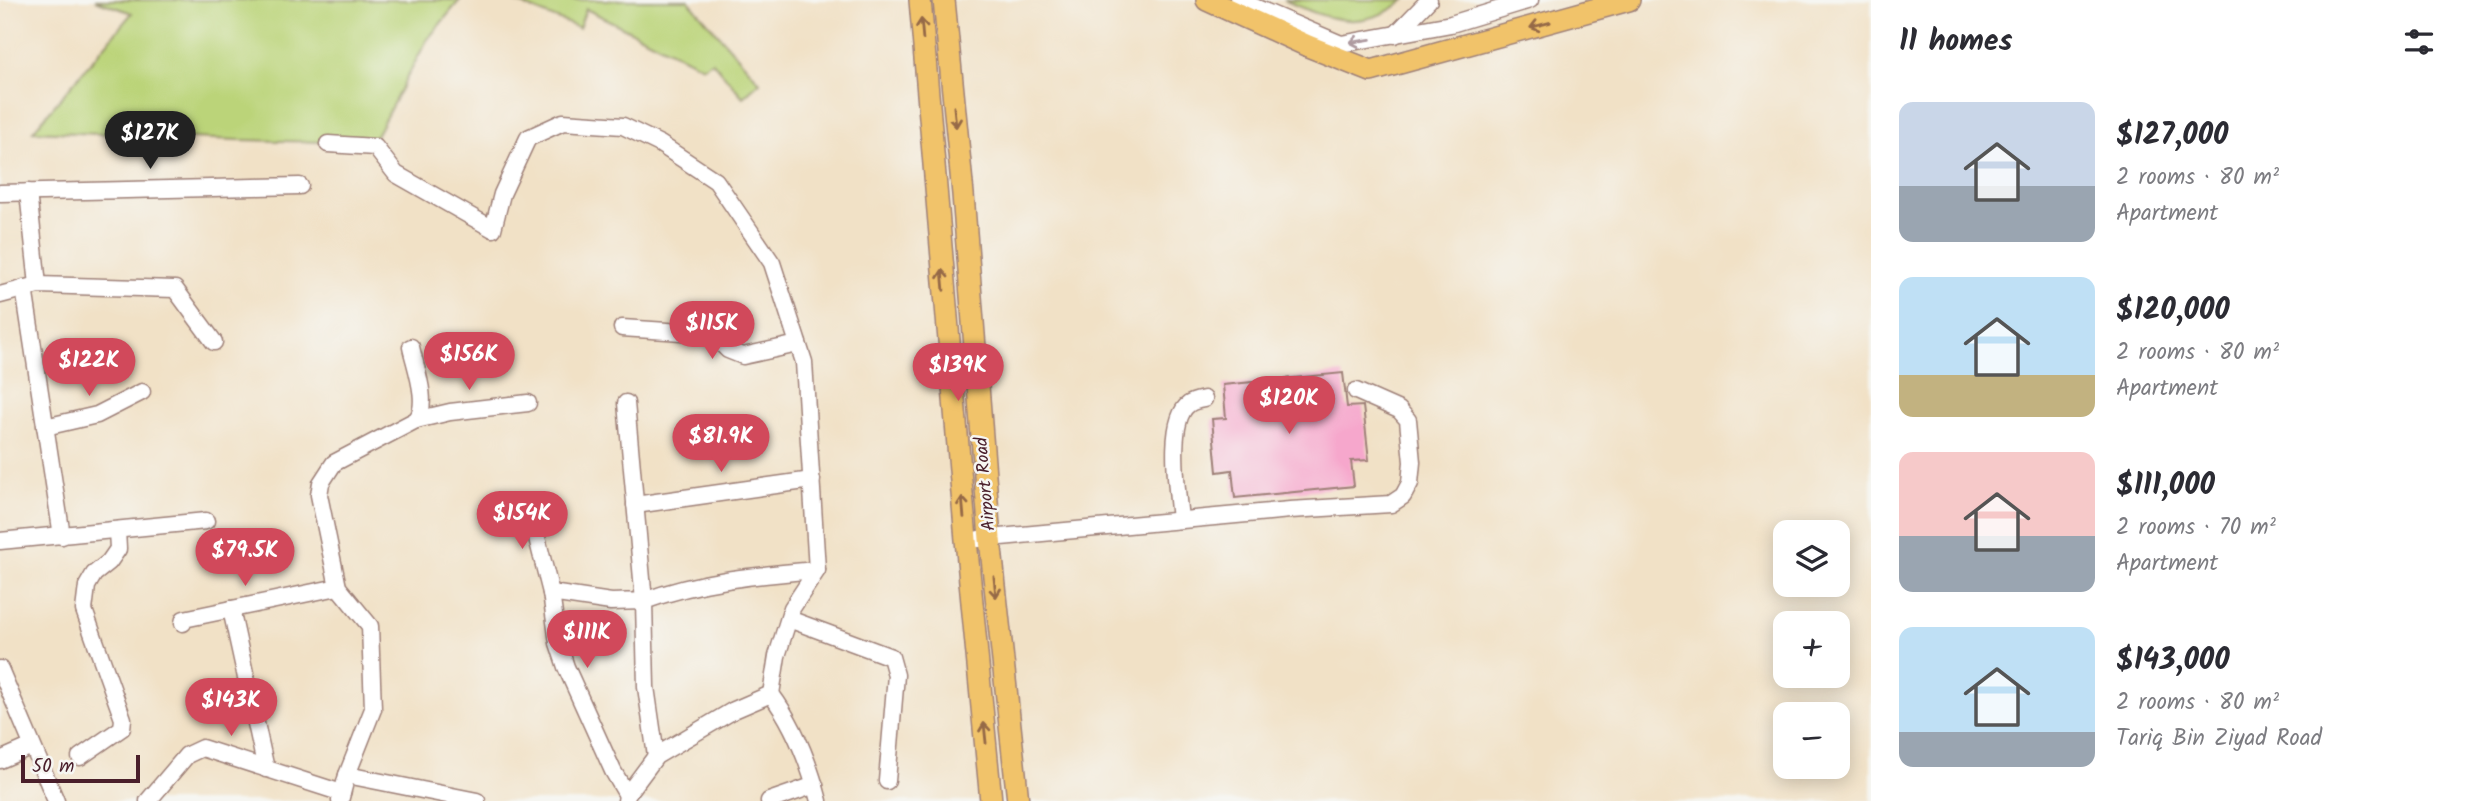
<!DOCTYPE html>
<html lang="en">
<head>
<meta charset="utf-8">
<style>
  body { margin:0; font-family:Kalam,sans-serif; background:#f2f2f3; color:#2b2b33; height:100vh; display:flex; flex-direction:column; font-size:26px; white-space:nowrap }
  * { box-sizing:border-box; margin:0 }
  p { font-size:23px; color:#7c7c81 }
  .icon { flex:none; width:38px; height:38px; fill:none; stroke:currentColor; stroke-width:2; stroke-linecap:round; stroke-linejoin:round }
  .map { position:relative; flex:1; overflow:hidden }
  .details { display:flex; flex-direction:column; background:#fff; width:595px }
  .details>* { flex:none }
  .controls { position:absolute; left:1773px; top:520px; display:grid; gap:14px }
  .controls a { display:grid; place-items:center; width:77px; height:77px; border-radius:14px; background:#fff; box-shadow:0 4px 18px #0003; font-size:35px }
  .scale { position:absolute; left:21px; bottom:18px; width:119px; box-sizing:border-box; padding-left:7px; border:4px solid #4a1f2b; border-top:0; font-size:19px; line-height:24px; white-space:nowrap; color:#4a1f2b; -webkit-text-stroke:5px #f6f6f2; paint-order:stroke }
  .price { position:absolute; translate:-50% -60px; padding:0 16px; border-radius:24px; background:#d1495b; color:#fff; font-size:23px; line-height:46px; filter:drop-shadow(0 2px 4px #0008) }
  .price::after { content:''; position:absolute; left:50%; top:42px; width:21px; height:16px; margin-left:-10px; background:inherit; clip-path:polygon(0 0,100% 0,50% 100%) }
  .price.current { background:#222; color:#fff }
  ul { padding:0; list-style:none }
  li { display:flex; align-items:center; gap:21px; height:175px; padding:0 28px }
  li span { display:grid; place-items:center; flex:none; width:196px; height:140px; border-radius:14px; color:#555 }
  li>.icon { margin-inline-start:auto }
  span .icon { width:84px; height:84px; fill:#fffc; stroke-width:1 }
  li b { font-size:30px }
  h2 { display:flex; justify-content:space-between; align-items:center; height:84px; padding:0 28px; font-size:30px }
  main { display:flex; flex:1; min-height:0 }
  .map>svg:first-child { display:block }
</style>
</head>
<body>
<main>
<div class="map">
<svg width="1871" height="801" viewBox="0 0 1871 801">
  <rect width="100%" height="100%" fill="#f6f6f2"/>
  <filter id="ink" filterUnits="userSpaceOnUse"><feTurbulence type="fractalNoise" baseFrequency=".0143" numOctaves="2"/><feDisplacementMap in="SourceGraphic" scale="14" xChannelSelector="R" yChannelSelector="G"/><feConvolveMatrix kernelMatrix="1 2 1 2 8 2 1 2 1" color-interpolation-filters="sRGB"/></filter>
  <filter id="wash" filterUnits="userSpaceOnUse"><feTurbulence type="fractalNoise" baseFrequency=".00686" numOctaves="4" result="noise"/><feDisplacementMap in="SourceGraphic" scale="28" xChannelSelector="R" yChannelSelector="G"/><feGaussianBlur stdDeviation="1.57" result="paint"/><feColorMatrix in="noise" values="0 0 0 0 0 0 0 0 0 0 0 0 0 0 0 0 0 1.4 0 .05"/><feComposite in="paint" operator="in"/></filter>
  <g filter="url(#wash)">
    <rect width="100%" height="100%" fill="#f1e1c6"/>
    <g fill="#bbd479" stroke="#827a52" stroke-width="2">
      <polygon points="95,0 460,0 427,40 372,143 237,140 33,131 132,13"/>
      <polygon points="510,0 688,0 760,82 743,97 712,61 703,67 586,9 579,28"/>
      <path d="M1284 0H1405C1362 33 1329 20 1284 0Z"/>
    </g>
    <g id="blocks">
      <polygon fill="#f6a7cc" points="1343,373 1347,407 1363,406 1369,460 1351,461 1354,486 1235,498 1232,470 1217,472 1212,419 1226,418 1223,385"/>
    </g>
  </g>
  <g filter="url(#ink)">
    <use href="#blocks" fill-opacity="0" stroke="#9e8078" stroke-width="2"/>
    <g fill="none" stroke-linecap="round" stroke-linejoin="round">
      <g stroke="#9e8078" stroke-width="19">
        <g id="minor">
          <polyline points="1238,0 1341,44 1451,24 1530,0"/>
          <polyline points="1395,35 1429,0"/>
          <polyline points="328,144 375,147 396,174 493,229 502,194 528,138 563,122 623,126 660,144 716,181 772,263 804,362 817,570"/>
          <polyline points="28,192 38,285"/>
          <polyline points="0,193 300,186"/>
          <polyline points="24,288 62,536"/>
          <polyline points="0,295 38,285 175,289 214,342"/>
          <polyline points="622,328 712,334 728,350 743,356 798,344"/>
          <polyline points="626,403 644,601 611,602 551,593 558,643 566,667 613,771 627,795"/>
          <polyline points="416,420 450,412 528,403"/>
          <polyline points="45,427 97,415 142,392"/>
          <polyline points="635,505 812,480"/>
          <polyline points="488,513 521,518 534,526 551,593"/>
          <path d="M1180 520C1178 495 1166 420 1189 404 1193 401 1199 400 1204 399"/>
          <polyline points="979,539 1290,510 1391,504 1403,496 1410,483 1412,462 1408,420 1399,410 1356,391"/>
          <polyline points="0,541 206,521"/>
          <polyline points="231,609 266,769"/>
          <polyline points="789,619 891,657 896,675 887,781"/>
          <polyline points="183,623 184,619 338,587"/>
          <polyline points="0,669 56,801"/>
          <path d="M656 756 646 687 644 601C700 580 758 575 817 570L792 608 777 656 771 694"/>
          <polyline points="80,757 122,728 123,719 84,610 87,586 94,574 109,562 118,549 117,530"/>
          <polyline points="0,760 32,746"/>
          <polyline points="347,775 477,801"/>
          <polyline points="148,801 187,755 202,748 342,793"/>
          <path d="M340 801 347 775 373 709 370 626 338 587 319 495 321 483 334 463 416 420C430 405 415 366 411 347"/>
          <path d="M626 801 627 795 656 756 734 710 771 694C795 726 809 763 819 801"/>
          <polyline points="769,801 815,785"/>
        </g>
      </g>
      <g stroke="#9e8078" stroke-width="24">
        <g id="major">
          <polyline points="920,0 966,540 991,801"/>
          <polyline points="944,0 963,194 990,539 1018,801"/>
          <polyline points="1207,0 1308,46 1371,71 1629,0"/>
        </g>
      </g>
      <use href="#minor" stroke="#fff" stroke-width="16"/>
      <use href="#major" stroke="#f1c36a" stroke-width="21"/>
    </g>
    <defs><path id="oneway-shaft" d="M-6 0H5M1.5-3L5.5 0L1.5 3" fill="none" stroke-width="1.6" stroke-linecap="round" stroke-linejoin="round" transform="scale(1.75)"/></defs>
    <g stroke="#956947">
      <use href="#oneway-shaft" transform="translate(1540 25) rotate(165)"/>
      <use href="#oneway-shaft" transform="translate(922 29) rotate(-95)"/>
      <use href="#oneway-shaft" transform="translate(955 117) rotate(84)"/>
      <use href="#oneway-shaft" transform="translate(943 280) rotate(-95)"/>
      <use href="#oneway-shaft" transform="translate(963 507) rotate(-95)"/>
      <use href="#oneway-shaft" transform="translate(995 587) rotate(84)"/>
      <use href="#oneway-shaft" transform="translate(985 733) rotate(-96)"/>
    </g>
    <use stroke="#ae9aa0" href="#oneway-shaft" transform="translate(1360 41) rotate(171)"/>
  </g>
  <g text-anchor="middle" dominant-baseline="central" stroke-width="5" stroke-linejoin="round" paint-order="stroke">
    <g font-size="18" fill="#4a1f2b" stroke="#f6f6f2">
      <text transform="translate(986 484) rotate(-95)">Airport Road</text>
    </g>
  </g>
</svg>
<div class="controls">
<a><svg class="icon" aria-label="layers" viewBox="0 0 24 24"><path d="M12 4l9 5-9 5-9-5zM3 14l9 5 9-5"/></svg></a>
<a>+</a>
<a>−</a>
</div>
<div class="scale">50 m</div>
<b class="price current" style="left:150px;top:171px">$127K</b>
<b class="price" style="left:712px;top:361px">$115K</b>
<b class="price" style="left:469px;top:392px">$156K</b>
<b class="price" style="left:89px;top:398px">$122K</b>
<b class="price" style="left:958px;top:403px">$139K</b>
<b class="price" style="left:1289px;top:436px">$120K</b>
<b class="price" style="left:721px;top:474px">$81.9K</b>
<b class="price" style="left:522px;top:551px">$154K</b>
<b class="price" style="left:245px;top:588px">$79.5K</b>
<b class="price" style="left:587px;top:670px">$111K</b>
<b class="price" style="left:231px;top:738px">$143K</b>
</div>
<section class="details">
<h2>11 homes<svg class="icon" aria-label="filters" viewBox="0 0 24 24"><path d="M4 7h16M4 17h16"/><circle cx="9" cy="7" r="2"/><circle cx="15" cy="17" r="2"/></svg></h2>
<ul>
<li><span style="background:linear-gradient(#c9d6e8 60%,#9aa5b1 0)"><svg class="icon" aria-label="home" viewBox="0 0 24 24"><path d="M3 11l9-7 9 7M6 9v11h12V9"/></svg></span><div><b>$127,000</b><p>2 rooms · 80 m²</p><p>Apartment</p></div></li>
<li><span style="background:linear-gradient(#bfe0f5 70%,#c2b280 0)"><svg class="icon" aria-label="home" viewBox="0 0 24 24"><path d="M3 11l9-7 9 7M6 9v11h12V9"/></svg></span><div><b>$120,000</b><p>2 rooms · 80 m²</p><p>Apartment</p></div></li>
<li><span style="background:linear-gradient(#f6c9c9 60%,#9aa5b1 0)"><svg class="icon" aria-label="home" viewBox="0 0 24 24"><path d="M3 11l9-7 9 7M6 9v11h12V9"/></svg></span><div><b>$111,000</b><p>2 rooms · 70 m²</p><p>Apartment</p></div></li>
<li><span style="background:linear-gradient(#bfe0f5 75%,#9aa5b1 0)"><svg class="icon" aria-label="home" viewBox="0 0 24 24"><path d="M3 11l9-7 9 7M6 9v11h12V9"/></svg></span><div><b>$143,000</b><p>2 rooms · 80 m²</p><p>Tariq Bin Ziyad Road</p></div></li>
</ul>
</section>
</main>
</body>
</html>
